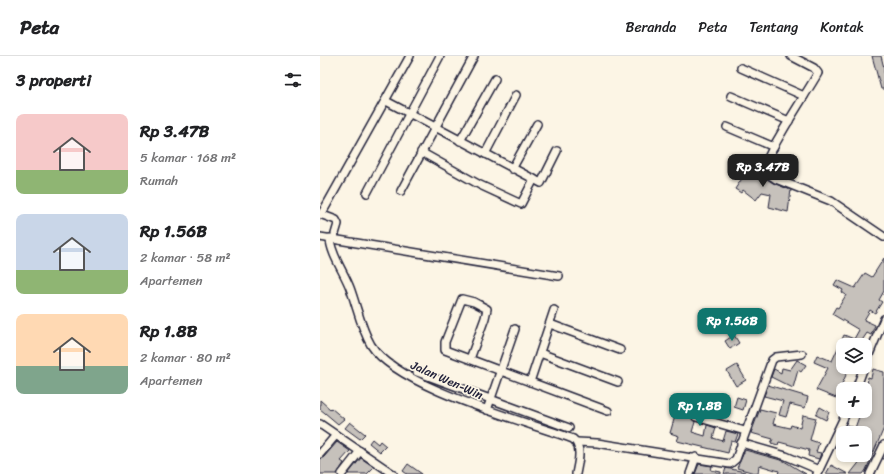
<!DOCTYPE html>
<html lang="id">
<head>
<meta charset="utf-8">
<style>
  body { margin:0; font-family:Sriracha,sans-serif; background:#f2f2f2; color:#202124; height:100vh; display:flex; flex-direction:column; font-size:15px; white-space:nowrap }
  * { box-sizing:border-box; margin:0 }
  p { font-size:13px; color:#757577 }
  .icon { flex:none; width:22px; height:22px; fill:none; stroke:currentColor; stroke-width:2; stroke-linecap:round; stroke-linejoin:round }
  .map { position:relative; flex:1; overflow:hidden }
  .side { display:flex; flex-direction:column; background:#fff; width:320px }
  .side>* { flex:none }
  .buttons { position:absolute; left:516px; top:282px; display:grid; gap:8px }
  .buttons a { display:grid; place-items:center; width:36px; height:36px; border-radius:8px; background:#fff; box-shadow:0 2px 6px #0003; font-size:20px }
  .price { position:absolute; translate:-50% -34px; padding:0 9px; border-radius:8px; background:#0f766e; color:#fff; font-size:13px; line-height:26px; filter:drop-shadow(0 1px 2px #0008) }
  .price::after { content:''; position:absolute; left:50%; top:24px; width:12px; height:9px; margin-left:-6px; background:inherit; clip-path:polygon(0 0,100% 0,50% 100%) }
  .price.on { background:#222; color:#fff }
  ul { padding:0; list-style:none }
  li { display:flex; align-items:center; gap:12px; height:100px; padding:0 16px }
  li span { display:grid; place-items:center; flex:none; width:112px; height:80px; border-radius:8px; color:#555 }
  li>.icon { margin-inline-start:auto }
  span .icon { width:48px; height:48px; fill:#fffc; stroke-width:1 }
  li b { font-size:17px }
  h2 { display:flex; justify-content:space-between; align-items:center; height:48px; padding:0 16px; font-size:17px }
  header { display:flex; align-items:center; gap:24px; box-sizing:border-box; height:56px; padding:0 20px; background:#fff; border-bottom:1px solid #e0e0e0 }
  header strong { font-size:19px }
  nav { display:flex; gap:22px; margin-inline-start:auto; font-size:14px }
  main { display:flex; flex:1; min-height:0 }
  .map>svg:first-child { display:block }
</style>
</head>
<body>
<header>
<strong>Peta</strong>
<nav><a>Beranda</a><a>Peta</a><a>Tentang</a><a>Kontak</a></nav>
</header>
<main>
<section class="side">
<h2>3 properti<svg class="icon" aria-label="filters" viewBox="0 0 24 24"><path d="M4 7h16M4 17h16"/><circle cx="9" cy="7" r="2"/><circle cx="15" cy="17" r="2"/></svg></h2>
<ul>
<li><span style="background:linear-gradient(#f6c9c9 70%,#8fb573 0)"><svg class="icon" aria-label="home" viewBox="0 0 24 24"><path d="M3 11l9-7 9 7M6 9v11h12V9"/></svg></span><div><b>Rp 3.47B</b><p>5 kamar · 168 m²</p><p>Rumah</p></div></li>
<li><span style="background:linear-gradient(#c9d6e8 70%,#8fb573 0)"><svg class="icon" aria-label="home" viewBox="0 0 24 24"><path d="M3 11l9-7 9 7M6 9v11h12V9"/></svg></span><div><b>Rp 1.56B</b><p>2 kamar · 58 m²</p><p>Apartemen</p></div></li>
<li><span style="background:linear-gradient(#ffd9b3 65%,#7fa58c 0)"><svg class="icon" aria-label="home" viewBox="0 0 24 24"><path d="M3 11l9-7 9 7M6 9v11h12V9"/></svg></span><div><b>Rp 1.8B</b><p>2 kamar · 80 m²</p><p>Apartemen</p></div></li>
</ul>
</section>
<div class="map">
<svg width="564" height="418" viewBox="0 0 564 418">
  <rect width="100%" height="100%" fill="#fcf5e5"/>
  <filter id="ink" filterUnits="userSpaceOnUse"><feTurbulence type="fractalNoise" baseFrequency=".025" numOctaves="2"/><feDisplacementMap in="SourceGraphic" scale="8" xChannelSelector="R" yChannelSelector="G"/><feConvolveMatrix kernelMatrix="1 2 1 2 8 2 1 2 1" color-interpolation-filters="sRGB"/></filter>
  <g filter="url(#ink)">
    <g fill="#c6c1bb" stroke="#22223b">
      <polygon points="552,0 561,0 564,12 564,33 561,33"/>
      <polygon points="427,105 439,113 441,119 453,127 471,134 468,156 449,151 451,138 442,136 436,144 423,134 421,137 415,133 423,121 419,118"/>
      <polygon points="564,202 564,235 559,244 562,246 555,257 550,254 544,264 555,269 551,279 547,277 539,289 523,289 523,311 529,312 516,342 496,334 508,312 494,306 497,299 512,305 524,279 534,283 539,274 512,258 516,251 518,252 526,239 522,236 523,234 514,229 517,224 535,232 545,217 552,221"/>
      <polygon points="414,279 419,287 410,293 405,285"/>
      <polygon points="477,304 486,309 481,316 478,314 473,332 451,321 454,313 461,317 462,312 470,314"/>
      <polygon points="417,309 426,324 416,330 407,315"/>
      <polygon points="553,313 564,316 564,372 546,414 543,418 530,418 545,399 545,391 548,385 545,384 545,377 524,376 527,369 535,372 541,355 545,355 545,329 547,329 548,321 551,322"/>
      <polygon points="448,329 488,341 485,352 470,348 466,361 459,359 463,345 444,340"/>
      <polygon points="372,339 379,341 379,344 388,347 388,348 401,352 398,362 378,354 377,356 373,357 371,362 375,366 372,376 385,380 387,369 396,372 393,382 403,385 406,375 418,378 415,386 411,385 408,397 357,385 359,380 350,377 358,350 368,353"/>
      <polygon points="417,341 426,344 423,354 414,351"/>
      <polygon points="0,344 10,353 11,352 24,363 18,368 5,357 0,353"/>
      <polygon points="500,351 509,356 506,364 496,359"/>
      <polygon points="440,353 456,357 453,368 470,372 471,369 480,372 483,359 496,362 490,384 499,387 496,396 501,397 499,403 488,400 489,394 459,386 458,389 451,387 453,383 431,377"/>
      <polygon points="30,366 45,378 40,383 25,372"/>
      <polygon points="52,383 58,388 60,385 66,390 60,396 49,387"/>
      <polygon points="17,386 30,395 21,405 24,407 17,418 0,418 0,403 4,401"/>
      <polygon points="425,394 464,405 486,418 458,418 459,415 439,409 438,418 417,412"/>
      <polygon points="41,402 54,411 47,418 28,418"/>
      <polygon points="88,408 102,418 87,418 83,415"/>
      <polygon points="379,408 392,410 391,414 401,416 401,418 375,418"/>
      <polygon points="511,409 528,418 506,418"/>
      <polygon points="406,412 425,416 425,418 404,418"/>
    </g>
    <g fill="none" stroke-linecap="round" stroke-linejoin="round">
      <g stroke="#22223b" stroke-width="10">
        <g id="minor">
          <path d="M471 0 494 12 498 17C489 34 443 101 444 115L456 123 511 145 564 181"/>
          <polyline points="421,12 484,40"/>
          <polyline points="411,40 469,65"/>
          <polyline points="66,45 221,127 237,95"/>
          <polyline points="407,71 454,91"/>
          <polyline points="140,85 175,23"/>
          <polyline points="101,96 160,129 201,148 214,123"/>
          <polyline points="165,98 196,39"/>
          <polyline points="192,113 217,68"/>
          <polyline points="81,135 154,0"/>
          <polyline points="47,137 120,0"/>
          <polyline points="0,158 16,164 18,168 15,178"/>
          <polyline points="1,159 90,0"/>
          <polyline points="0,181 239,220"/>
          <path d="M10 182C10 197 25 218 30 232 37 251 41 272 51 289 78 332 205 365 253 383 263 391 258 407 256 418"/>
          <polyline points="230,268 300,294"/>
          <polyline points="220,297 298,326"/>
          <polyline points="150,303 165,262 167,253 154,246 142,243 125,286 125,294 288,355"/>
          <polyline points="545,308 564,263"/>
          <polyline points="97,316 249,372"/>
          <polyline points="210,326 234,254"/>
          <polyline points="536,333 544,311"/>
          <polyline points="167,354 195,273"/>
          <polyline points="376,361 425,375"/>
          <polyline points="0,368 73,418"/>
          <polyline points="257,386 277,387 410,408 416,403 452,304 456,301 482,298"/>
          <polyline points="421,387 466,400 499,414"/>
          <polyline points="0,398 16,379"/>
          <polyline points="22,418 40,395"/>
          <polyline points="370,418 376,401"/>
          <polyline points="497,418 527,355"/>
          <polyline points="550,418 564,389"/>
        </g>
      </g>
      <use href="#minor" stroke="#fcf5e5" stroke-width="7"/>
    </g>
  </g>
  <g text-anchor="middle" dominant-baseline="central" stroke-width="3.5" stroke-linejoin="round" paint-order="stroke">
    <g font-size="12" fill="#22223b" stroke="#fcf5e5">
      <text transform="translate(127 324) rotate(24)">Jalan Wen-Win</text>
    </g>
  </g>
</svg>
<div class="buttons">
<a><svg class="icon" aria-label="layers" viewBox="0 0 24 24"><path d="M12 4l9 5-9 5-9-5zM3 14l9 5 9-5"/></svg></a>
<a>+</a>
<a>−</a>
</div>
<b class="price on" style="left:443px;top:132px">Rp 3.47B</b>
<b class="price" style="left:412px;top:286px">Rp 1.56B</b>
<b class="price" style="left:380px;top:371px">Rp 1.8B</b>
</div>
</main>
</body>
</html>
